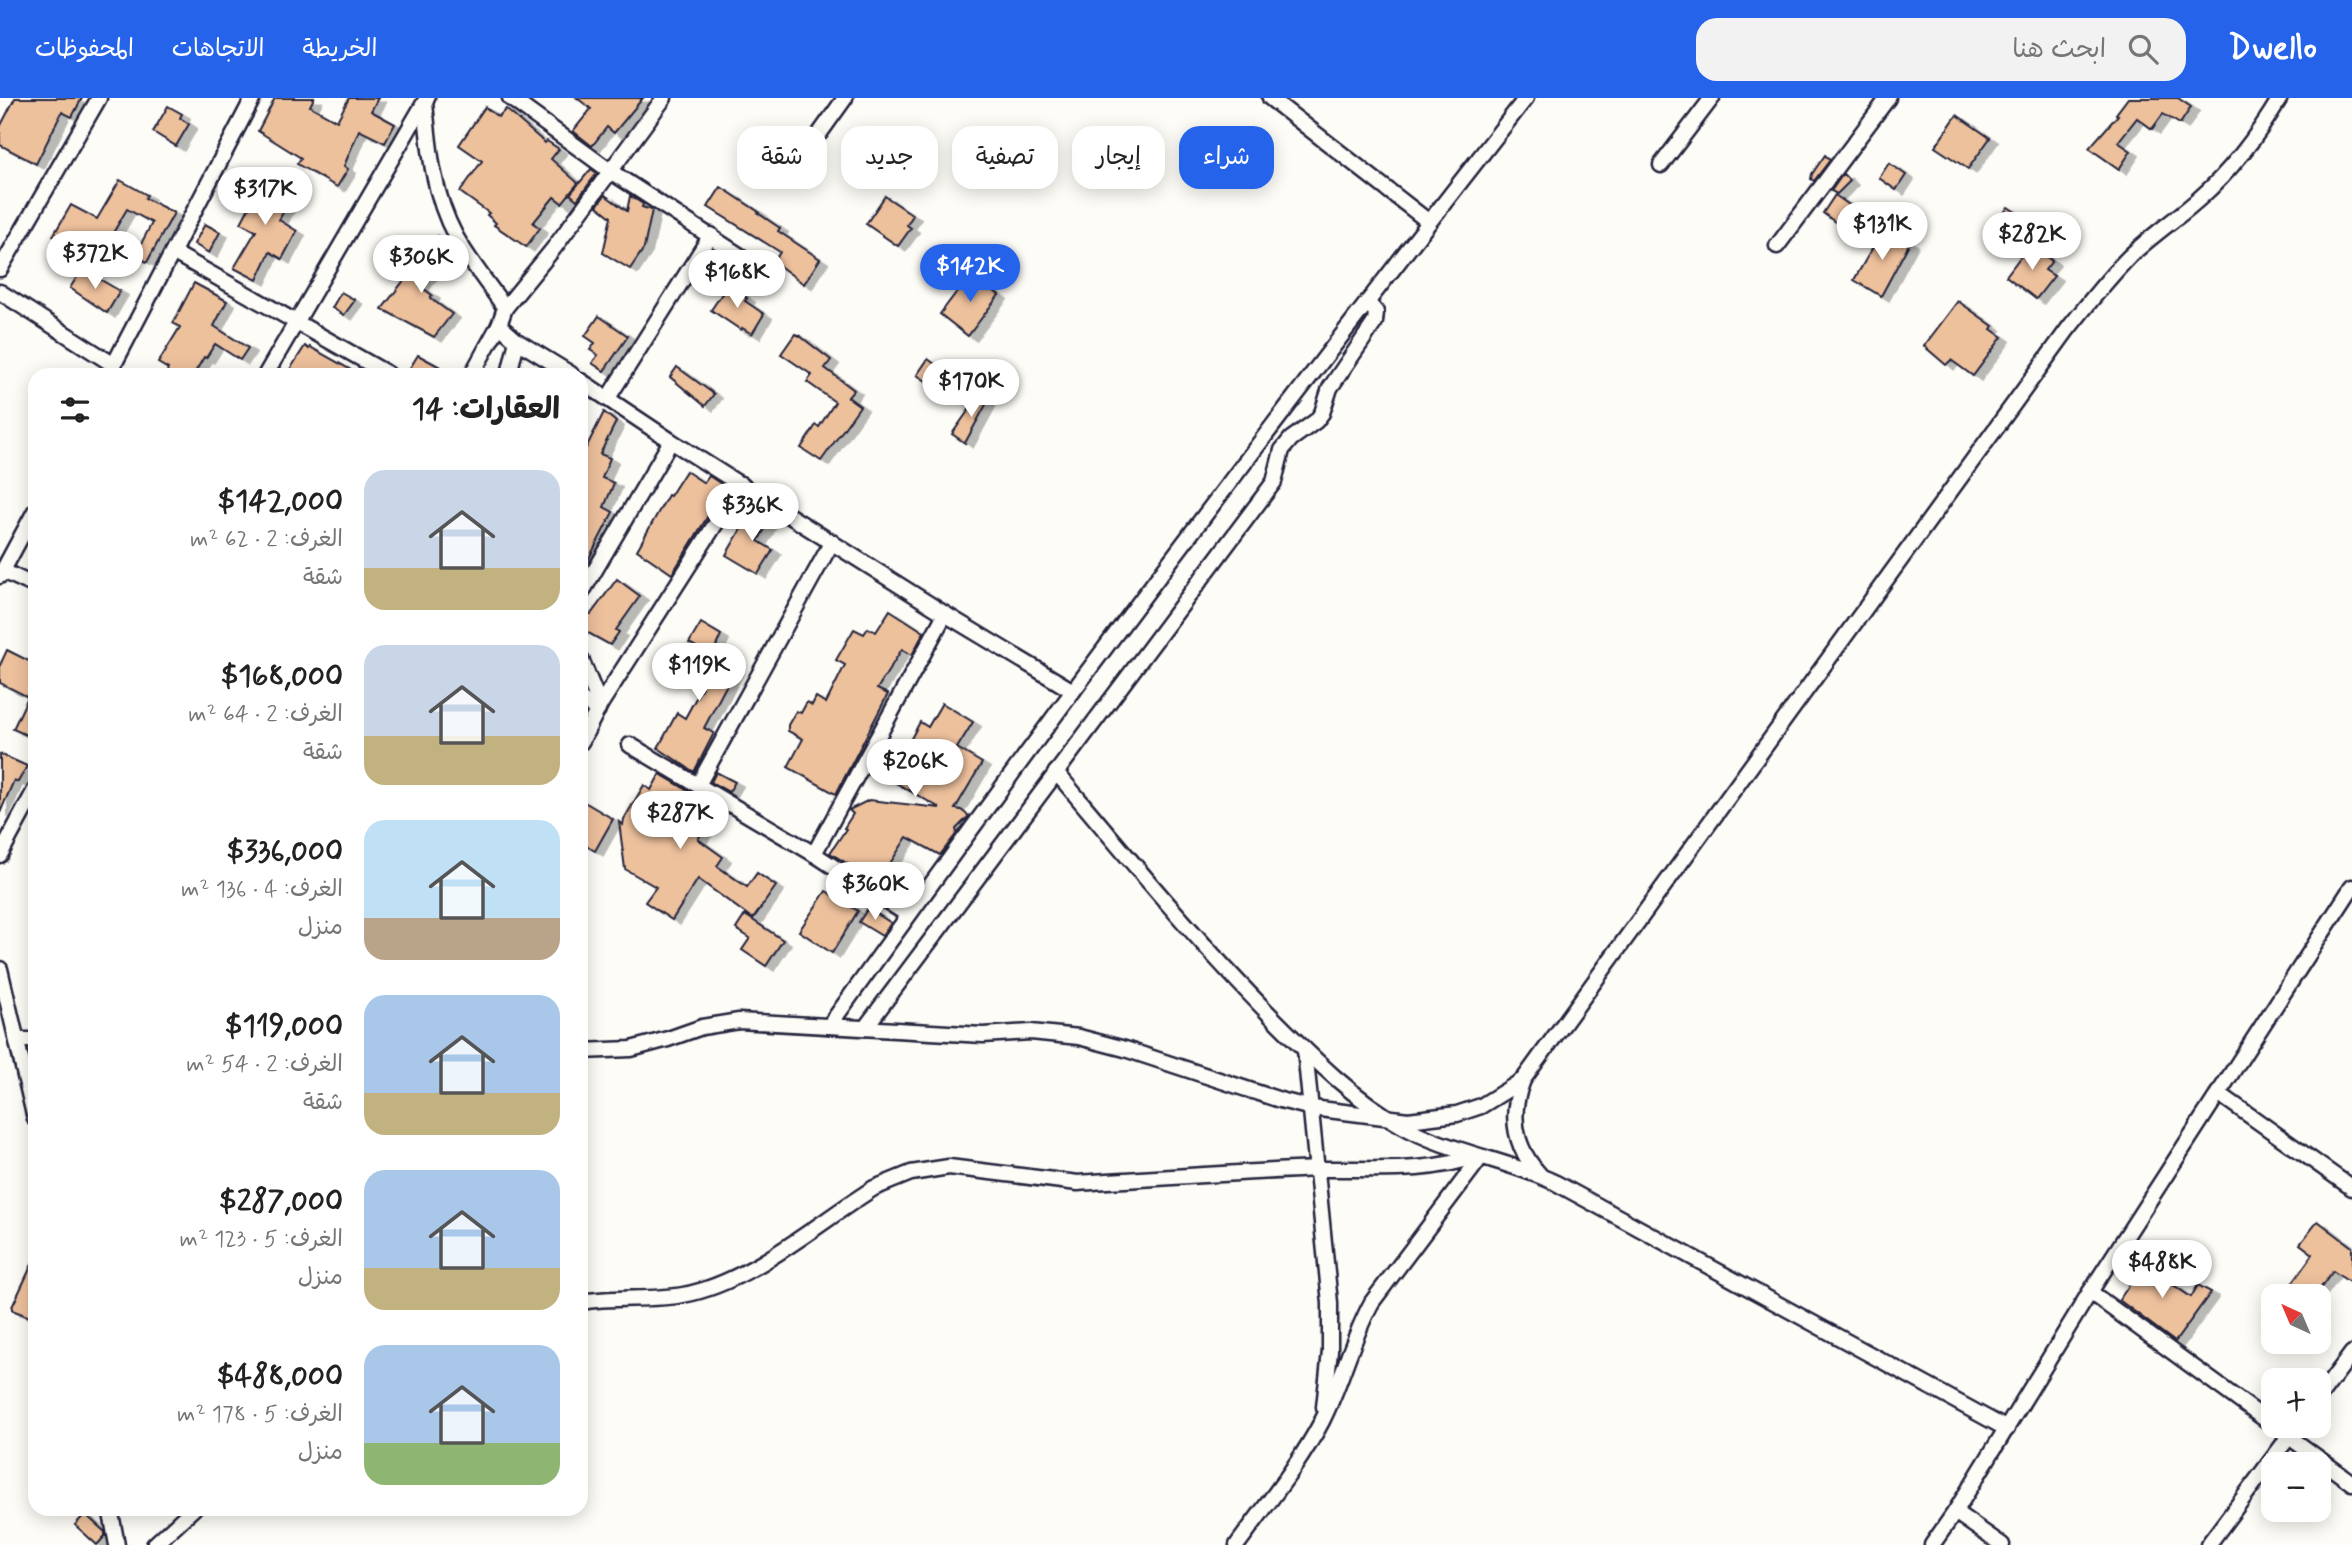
<!DOCTYPE html>
<html lang="ar">
<head>
<meta charset="utf-8">
<style>
  body { margin:0; font-family:Mynerve,"Playpen Sans Arabic",sans-serif; background:#f2f2f2; color:#222; direction:rtl; height:100vh; display:flex; flex-direction:column; font-size:26px; white-space:nowrap }
  * { box-sizing:border-box; margin:0 }
  p { font-size:23px; color:#767676 }
  .icon { flex:none; width:38px; height:38px; fill:none; stroke:currentColor; stroke-width:2; stroke-linecap:round; stroke-linejoin:round }
  .map { position:relative; flex:1; overflow:hidden; direction:ltr }
  .panel { position:absolute; left:28px; top:270px; width:560px; height:1148px; display:flex; flex-direction:column; background:#fff; border-radius:21px; box-shadow:0 4px 18px #0003; direction:rtl }
  .panel>* { flex:none }
  .banner { position:absolute; left:609px; top:28px; width:665px; height:63px; direction:rtl; display:flex; gap:14px }
  .needle { width:46px; rotate:316deg }
  .controls { position:absolute; left:2261px; top:1186px; display:grid; gap:14px }
  .controls a { display:grid; place-items:center; width:70px; height:70px; border-radius:14px; background:#fff; box-shadow:0 4px 18px #0003; font-size:35px }
  .price { position:absolute; translate:-50% -60px; padding:0 16px; border-radius:24px; background:#fff; color:#222; font-size:23px; line-height:46px; filter:drop-shadow(0 2px 4px #0008) }
  .price::after { content:''; position:absolute; left:50%; top:42px; width:21px; height:16px; margin-left:-10px; background:inherit; clip-path:polygon(0 0,100% 0,50% 100%) }
  .price.selected { background:#2563eb; color:#fff }
  ul { padding:0; list-style:none }
  li { display:flex; align-items:center; gap:21px; height:175px; padding:0 28px }
  li span { display:grid; place-items:center; flex:none; width:196px; height:140px; border-radius:21px; color:#555 }
  li>.icon { margin-inline-start:auto }
  span .icon { width:84px; height:84px; fill:#fffc; stroke-width:1 }
  li b { font-size:30px }
  h2 { display:flex; justify-content:space-between; align-items:center; height:84px; padding:0 28px; font-size:30px }
  .tag { padding:0 24px; border-radius:21px; background:#fff; box-shadow:0 4px 18px #0003; font-size:24px; line-height:63px }
  .tag.selected { background:#2563eb; color:#fff }
  header { display:flex; align-items:center; gap:42px; box-sizing:border-box; height:98px; padding:0 35px; background:#2563eb; color:#fff }
  header strong { font-size:33px }
  nav { display:flex; gap:38px; margin-inline-start:auto; font-size:24px }
  .search { width:490px; height:63px; background:#f2f2f2; display:flex; align-items:center; gap:18px; box-sizing:border-box; padding:0 24px; border-radius:21px; color:#767676; font-size:26px }
  .map>svg:first-child { display:block }
</style>
</head>
<body>
<header>
<strong>Dwello</strong>
<div class="search"><svg class="icon" aria-label="search" viewBox="0 0 24 24"><circle cx="10" cy="10" r="6"/><path d="M15 15l6 6"/></svg>ابحث هنا</div>
<nav><a>الخريطة</a><a>الاتجاهات</a><a>المحفوظات</a></nav>
</header>
<div class="map">
<svg width="2352" height="1447" viewBox="0 0 2352 1447">
  <defs>
    <filter id="shadow"><feDropShadow dx="8" dy="4.5" stdDeviation="0" flood-color="#0004"/></filter>
  </defs>
  <rect width="100%" height="100%" fill="#fdfcf7"/>
  <filter id="ink" filterUnits="userSpaceOnUse"><feTurbulence type="fractalNoise" baseFrequency=".0143" numOctaves="2"/><feDisplacementMap in="SourceGraphic" scale="14" xChannelSelector="R" yChannelSelector="G"/><feConvolveMatrix kernelMatrix="1 2 1 2 8 2 1 2 1" color-interpolation-filters="sRGB"/></filter>
  <g filter="url(#ink)">
    <g fill="#eec19d" stroke="#22223b" stroke-width="2" filter="url(#shadow)">
      <polygon points="15,0 82,0 72,19 62,14 36,66 0,47 0,29"/>
      <polygon points="275,0 314,0 310,8 337,23 349,0 378,0 371,13 395,26 385,45 359,32 344,68 348,71 337,89 297,66 301,60 258,33"/>
      <polygon points="577,0 643,0 614,35 607,29 592,48 573,33 591,11"/>
      <polygon points="2128,0 2178,0 2191,9 2180,26 2163,16 2152,31 2137,20 2118,44 2131,53 2119,71 2089,50 2118,17 2116,16"/>
      <polygon points="168,8 182,16 180,20 189,26 176,48 153,34"/>
      <polygon points="485,9 498,19 506,11 545,45 547,43 559,51 551,61 578,85 562,105 554,99 533,125 540,130 526,149 494,127 496,125 487,117 489,115 460,94 482,63 459,47"/>
      <polygon points="1957,17 1990,40 1968,71 1935,49"/>
      <polygon points="1825,57 1830,62 1814,83 1811,81 1812,76"/>
      <polygon points="1889,65 1906,77 1896,92 1879,80"/>
      <polygon points="591,71 597,75 577,102 570,96"/>
      <polygon points="258,76 268,83 270,79 286,90 278,102 287,107 279,122 297,133 282,161 270,154 257,182 234,170 256,133 241,125 253,102 245,96"/>
      <polygon points="1843,76 1850,83 1837,96 1831,93"/>
      <polygon points="120,82 147,97 145,100 174,115 147,164 135,157 152,125 127,111 96,164 53,138 71,107 97,121"/>
      <polygon points="721,89 759,114 758,115 780,130 778,133 820,161 804,186 774,164 780,154 708,109"/>
      <polygon points="605,97 627,113 630,98 643,106 642,109 652,112 644,150 630,171 603,155 611,119 597,108"/>
      <polygon points="1835,97 1852,109 1839,127 1823,115"/>
      <polygon points="885,98 913,117 907,127 911,130 898,148 866,126"/>
      <polygon points="2008,109 2039,129 2028,147 1996,126"/>
      <polygon points="205,126 220,134 209,155 194,146"/>
      <polygon points="1884,130 1910,144 1881,198 1854,182"/>
      <polygon points="438,138 450,150 420,188 432,197 430,200 452,216 434,239 382,211"/>
      <polygon points="2030,146 2052,163 2045,172 2054,178 2036,201 2006,178"/>
      <polygon points="82,171 120,193 107,215 70,190"/>
      <polygon points="971,175 999,197 968,238 940,216"/>
      <polygon points="194,185 227,203 214,228 248,250 240,262 215,246 206,260 204,259 194,276 166,276 168,271 158,265 180,229 173,225"/>
      <polygon points="728,187 747,200 745,203 764,216 752,236 742,230 741,232 711,212"/>
      <polygon points="341,194 355,202 344,217 332,210"/>
      <polygon points="1958,203 1993,228 1991,231 2002,239 1973,278 1951,262 1946,267 1924,248"/>
      <polygon points="599,218 628,238 604,273 592,265 598,257 590,252 595,245 585,238"/>
      <polygon points="795,236 800,238 831,262 825,270 854,292 848,299 860,308 821,363 801,350 816,327 819,329 835,304 807,284 812,277 781,256"/>
      <polygon points="305,248 309,251 310,249 358,276 287,276"/>
      <polygon points="418,257 453,276 421,276 410,270"/>
      <polygon points="928,261 946,274 935,289 917,277"/>
      <polygon points="677,269 714,296 705,308 670,279"/>
      <polygon points="980,296 989,301 965,345 952,336"/>
      <polygon points="604,314 616,324 600,356 610,360 602,380 614,385 604,409 613,414 581,476 581,348 586,350"/>
      <polygon points="686,373 704,385 709,378 726,389 672,476 637,452 668,397 670,398"/>
      <polygon points="754,409 771,420 758,443 773,452 758,476 726,457"/>
      <polygon points="617,481 640,498 616,532 619,534 610,547 581,531 581,527 588,515 591,516"/>
      <polygon points="890,512 924,534 912,557 902,551 877,591 888,596 836,696 788,669 803,641 788,633 788,627 796,613 801,615 807,604 812,607 816,599 826,605 845,567 836,562 854,531 864,536 868,530 876,534"/>
      <polygon points="701,525 721,537 716,548 728,555 723,564 735,571 704,630 714,635 694,674 658,650 677,615 685,620 702,589 694,584 705,567 694,560 700,551 689,545"/>
      <polygon points="7,552 35,566 35,641 13,631 28,599 0,585 0,567"/>
      <polygon points="942,605 973,624 957,650 982,665 955,711 961,712 969,718 956,731 957,735 940,757 907,739 878,784 830,755 846,731 844,730 853,716 849,712 869,702 940,710 889,681 920,624 928,629"/>
      <polygon points="0,656 27,668 18,684 14,682 0,715"/>
      <polygon points="716,674 735,684 729,694 711,684"/>
      <polygon points="660,676 719,711 698,741 723,759 717,768 747,789 757,775 776,788 753,821 698,781 672,822 645,804 656,789 625,771 619,724 623,727 624,721 644,687 651,692"/>
      <polygon points="581,702 613,721 595,753 581,745"/>
      <polygon points="826,793 858,813 832,855 799,833"/>
      <polygon points="868,810 891,825 882,838 859,824"/>
      <polygon points="745,817 783,842 766,868 742,852 750,840 736,831"/>
      <polygon points="2318,1123 2352,1149 2352,1186 2333,1173 2314,1199 2282,1199 2313,1156 2300,1146"/>
      <polygon points="2150,1157 2172,1173 2166,1182 2191,1199 2198,1187 2211,1194 2175,1244 2119,1202"/>
      <polygon points="35,1160 35,1221 12,1212 12,1209"/>
      <polygon points="85,1416 105,1434 105,1438 97,1447 75,1427"/>
    </g>
    <g fill="none" stroke-linecap="round" stroke-linejoin="round">
      <g stroke="#22223b" stroke-width="19">
        <g id="street">
          <polyline points="510,0 610,73 765,174"/>
          <polyline points="1270,0 1429,124"/>
          <path d="M425 4C429 51 433 97 456 139 470 164 489 187 505 210"/>
          <polyline points="820,35 845,0"/>
          <polyline points="1661,67 1712,0"/>
          <polyline points="1777,148 1888,0"/>
          <polyline points="174,155 388,276"/>
          <polyline points="0,171 99,0"/>
          <polyline points="0,194 114,267"/>
          <polyline points="499,227 517,243 571,276"/>
          <polyline points="109,276 253,0"/>
          <polyline points="266,276 427,0"/>
          <polyline points="472,276 499,227 505,210 554,150 664,0"/>
          <polyline points="509,276 517,243"/>
          <polyline points="581,283 671,343 945,516 1073,593"/>
          <polyline points="608,300 711,137"/>
          <polyline points="3,473 35,488"/>
          <polyline points="0,478 35,413"/>
          <polyline points="581,496 671,343"/>
          <polyline points="581,561 600,607"/>
          <polyline points="581,602 598,612"/>
          <polyline points="581,644 600,607 741,386"/>
          <polyline points="630,647 814,756 908,817"/>
          <path d="M1056 674C1126 757 1195 841 1271 918 1311 958 1352 1000 1401 1027 1450 1055 1506 1061 1556 1085L2007 1331"/>
          <polyline points="698,687 832,444"/>
          <polyline points="814,756 945,516"/>
          <polyline points="0,757 35,692"/>
          <polyline points="0,871 35,1021"/>
          <path d="M829 928C1054 613 1287 305 1526 0"/>
          <polyline points="865,930 1274,384 1282,352 1291,341 1316,323 1322,315 1330,290 1375,224 1376,214 1367,204"/>
          <polyline points="17,942 35,942"/>
          <polyline points="1305,952 1330,1205 1330,1253 1324,1309"/>
          <polyline points="581,953 631,951 668,941 702,929 739,923 983,937 1031,934 1079,939 1125,951 1280,1002 1312,1010 1408,1022 1457,1016 1481,1008 1523,982"/>
          <polyline points="2218,995 2352,1090"/>
          <path d="M1540 1077C1514 1049 1509 1017 1523 982L2068 231C2088 206 2107 181 2130 158 2152 137 2178 120 2200 100 2233 71 2258 37 2280 0"/>
          <polyline points="2090,1194 2273,1327"/>
          <path d="M581 1204C615 1198 649 1203 683 1197 750 1185 816 1126 874 1090L911 1075 949 1069 1078 1085C1159 1080 1240 1074 1320 1071 1369 1070 1430 1076 1475 1058"/>
          <polyline points="2319,1299 2352,1255"/>
          <polyline points="2284,1335 2352,1385"/>
          <polyline points="110,1410 117,1447"/>
          <polyline points="1955,1414 2002,1447"/>
          <polyline points="154,1447 194,1410"/>
          <path d="M1237 1447C1266 1407 1299 1367 1322 1323 1342 1284 1351 1242 1372 1204L1481 1059"/>
          <polyline points="1932,1447 1955,1414 2090,1194 2352,789"/>
          <polyline points="2208,1447 2297,1328"/>
        </g>
      </g>
      <use href="#street" stroke="#fdfcf7" stroke-width="14"/>
    </g>
  </g>
</svg>
<div class="controls">
<a><svg class="needle" viewBox="-14 -14 28 28"><path d="M0-13l5 13h-10z" fill="#e53935"/><path d="M0 13l5-13h-10z" fill="#767676"/></svg></a>
<a>+</a>
<a>−</a>
</div>
<b class="price" style="left:265px;top:129px">$317K</b>
<b class="price" style="left:1882px;top:164px">$131K</b>
<b class="price" style="left:2032px;top:174px">$282K</b>
<b class="price" style="left:95px;top:193px">$372K</b>
<b class="price" style="left:421px;top:197px">$306K</b>
<b class="price selected" style="left:970px;top:206px">$142K</b>
<b class="price" style="left:737px;top:212px">$168K</b>
<b class="price" style="left:971px;top:321px">$170K</b>
<b class="price" style="left:752px;top:445px">$336K</b>
<b class="price" style="left:699px;top:605px">$119K</b>
<b class="price" style="left:915px;top:701px">$206K</b>
<b class="price" style="left:680px;top:753px">$287K</b>
<b class="price" style="left:875px;top:824px">$360K</b>
<b class="price" style="left:2162px;top:1202px">$488K</b>
<div class="banner">
<a class="tag selected">شراء</a>
<a class="tag">إيجار</a>
<a class="tag">تصفية</a>
<a class="tag">جديد</a>
<a class="tag">شقة</a>
</div>
<section class="panel">
<h2>العقارات: 14<svg class="icon" aria-label="filters" viewBox="0 0 24 24"><path d="M4 7h16M4 17h16"/><circle cx="9" cy="7" r="2"/><circle cx="15" cy="17" r="2"/></svg></h2>
<ul>
<li><span style="background:linear-gradient(#c9d6e8 70%,#c2b280 0)"><svg class="icon" aria-label="home" viewBox="0 0 24 24"><path d="M3 11l9-7 9 7M6 9v11h12V9"/></svg></span><div><b>$142,000</b><p>الغرف: 2 · 62 m²</p><p>شقة</p></div></li>
<li><span style="background:linear-gradient(#c9d6e8 65%,#c2b280 0)"><svg class="icon" aria-label="home" viewBox="0 0 24 24"><path d="M3 11l9-7 9 7M6 9v11h12V9"/></svg></span><div><b>$168,000</b><p>الغرف: 2 · 64 m²</p><p>شقة</p></div></li>
<li><span style="background:linear-gradient(#bfe0f5 70%,#b9a48a 0)"><svg class="icon" aria-label="home" viewBox="0 0 24 24"><path d="M3 11l9-7 9 7M6 9v11h12V9"/></svg></span><div><b>$336,000</b><p>الغرف: 4 · 136 m²</p><p>منزل</p></div></li>
<li><span style="background:linear-gradient(#a9c7e8 70%,#c2b280 0)"><svg class="icon" aria-label="home" viewBox="0 0 24 24"><path d="M3 11l9-7 9 7M6 9v11h12V9"/></svg></span><div><b>$119,000</b><p>الغرف: 2 · 54 m²</p><p>شقة</p></div></li>
<li><span style="background:linear-gradient(#a9c7e8 70%,#c2b280 0)"><svg class="icon" aria-label="home" viewBox="0 0 24 24"><path d="M3 11l9-7 9 7M6 9v11h12V9"/></svg></span><div><b>$287,000</b><p>الغرف: 5 · 123 m²</p><p>منزل</p></div></li>
<li><span style="background:linear-gradient(#a9c7e8 70%,#8fb573 0)"><svg class="icon" aria-label="home" viewBox="0 0 24 24"><path d="M3 11l9-7 9 7M6 9v11h12V9"/></svg></span><div><b>$488,000</b><p>الغرف: 5 · 178 m²</p><p>منزل</p></div></li>
</ul>
</section>
</div>
</body>
</html>
